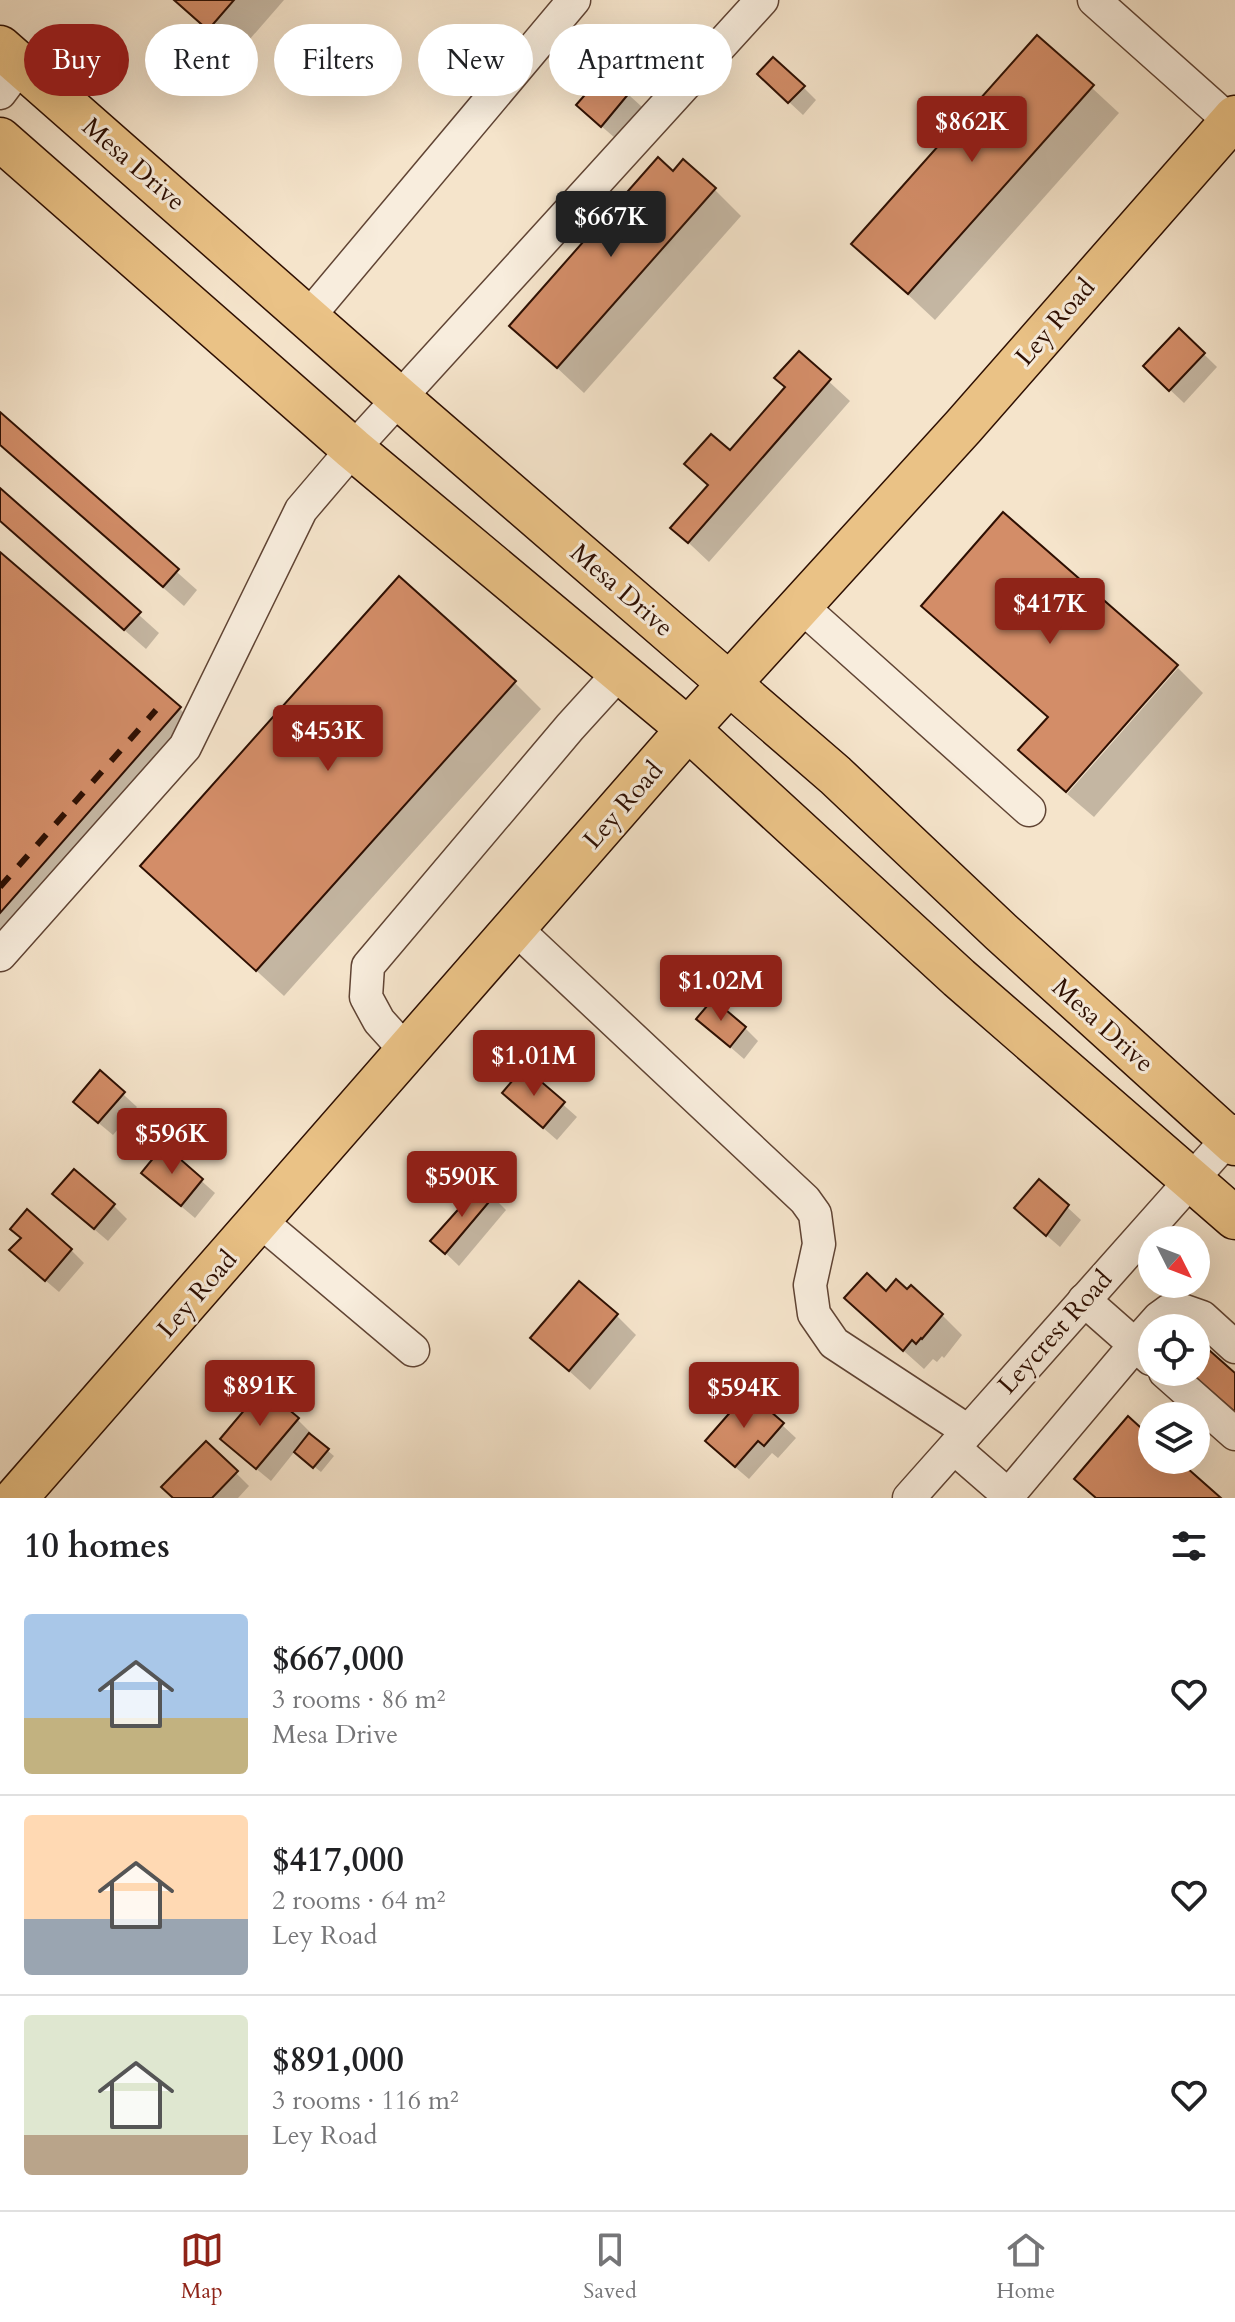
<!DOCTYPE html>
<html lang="en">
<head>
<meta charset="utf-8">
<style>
  body { margin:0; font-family:Cardo,serif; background:#f2f2f2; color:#202124; height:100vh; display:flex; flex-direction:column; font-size:30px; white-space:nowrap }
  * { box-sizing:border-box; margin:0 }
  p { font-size:26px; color:#757577 }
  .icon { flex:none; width:44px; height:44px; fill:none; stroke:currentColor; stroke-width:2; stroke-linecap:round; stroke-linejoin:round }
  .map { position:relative; height:1498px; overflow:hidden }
  .drawer { display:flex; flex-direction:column; background:#fff; flex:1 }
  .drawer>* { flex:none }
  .hud { position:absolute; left:24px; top:24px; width:800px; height:72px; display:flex; gap:16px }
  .needle { width:52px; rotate:132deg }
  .controls { position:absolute; left:1138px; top:1226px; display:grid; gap:16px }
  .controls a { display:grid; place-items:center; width:72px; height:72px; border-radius:50%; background:#fff; box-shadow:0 8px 32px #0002; font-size:40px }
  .price { position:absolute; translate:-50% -68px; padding:0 18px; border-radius:8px; background:#8f2418; color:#fff; font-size:26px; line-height:52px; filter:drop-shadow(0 2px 4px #0008) }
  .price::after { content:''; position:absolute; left:50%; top:48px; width:24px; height:18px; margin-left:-12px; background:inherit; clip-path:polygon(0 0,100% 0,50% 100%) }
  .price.selected { background:#222; color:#fff }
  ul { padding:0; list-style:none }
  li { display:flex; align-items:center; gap:24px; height:200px; padding:0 24px }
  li+li { border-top:2px solid #e0e0e0 }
  li span { display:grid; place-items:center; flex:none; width:224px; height:160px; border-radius:8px; color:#555 }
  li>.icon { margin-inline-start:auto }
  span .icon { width:96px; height:96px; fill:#fffc; stroke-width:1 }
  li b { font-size:34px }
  h2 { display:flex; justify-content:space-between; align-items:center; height:96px; padding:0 24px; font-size:34px }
  .pill { padding:0 28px; border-radius:36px; background:#fff; box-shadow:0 8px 32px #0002; font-size:28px; line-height:72px }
  .pill.selected { background:#8f2418; color:#fff }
  .dock { display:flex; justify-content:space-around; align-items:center; height:112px; border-top:2px solid #e0e0e0; background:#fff; font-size:22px; color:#757577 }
  .dock a { display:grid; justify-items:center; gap:4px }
  .dock .selected { color:#8f2418 }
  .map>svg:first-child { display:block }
</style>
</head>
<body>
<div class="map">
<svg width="1235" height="1498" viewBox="0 0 1235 1498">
  <rect width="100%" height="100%" fill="#f5e4cb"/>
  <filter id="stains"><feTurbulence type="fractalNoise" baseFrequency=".0025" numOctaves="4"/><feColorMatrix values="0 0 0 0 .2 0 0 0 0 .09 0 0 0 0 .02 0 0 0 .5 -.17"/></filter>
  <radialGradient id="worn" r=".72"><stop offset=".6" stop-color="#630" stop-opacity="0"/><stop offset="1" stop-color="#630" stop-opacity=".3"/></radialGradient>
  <g fill="#0003">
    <polygon points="173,0 284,0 236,55"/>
    <polygon points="1038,38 1119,113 935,320 854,244"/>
    <polygon points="606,74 642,107 615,138 592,118"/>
    <polygon points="773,87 803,87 816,100 803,115"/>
    <polygon points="673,173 714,189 741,216 584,393 512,326"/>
    <polygon points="1179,330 1217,367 1184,403 1145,366"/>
    <polygon points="799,354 850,401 709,562 673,528 709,486 730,453 787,388"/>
    <polygon points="0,415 197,590 184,606 0,445"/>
    <polygon points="0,490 159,633 146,649 0,521"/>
    <polygon points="0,555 180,709 206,735 0,970"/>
    <polygon points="923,606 1175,665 1064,791 1021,750 1049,719"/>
    <polygon points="1178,668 1203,693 1094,817 1067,794"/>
    <polygon points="514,682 541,709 284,996 142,866"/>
    <polygon points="698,1019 745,1028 758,1041 744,1059"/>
    <polygon points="524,1070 577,1117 557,1140 518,1106"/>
    <polygon points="100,1073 137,1107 113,1135 89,1115"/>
    <polygon points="164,1148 215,1193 195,1218 157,1186"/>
    <polygon points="493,1197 506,1210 459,1266 433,1241"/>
    <polygon points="114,1206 127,1219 108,1241 68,1207"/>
    <polygon points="1067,1207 1081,1220 1060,1247 1030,1221"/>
    <polygon points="71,1250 84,1263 59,1292 25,1263"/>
    <polygon points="887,1294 942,1315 962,1335 944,1358 942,1356 937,1362 933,1359 924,1369 867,1318"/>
    <polygon points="616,1315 636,1335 590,1390 533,1338"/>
    <polygon points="298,1420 311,1433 309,1435 334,1456 321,1472 295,1451 271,1481 236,1452"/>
    <polygon points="782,1425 796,1438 778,1458 772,1453 749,1479 721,1455"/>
    <polygon points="206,1443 249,1486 238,1498 175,1498"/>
  </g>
  <g fill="#d38d68" stroke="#2e0f02" stroke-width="2">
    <polygon points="174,0 234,0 208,30"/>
    <polygon points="1037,35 1094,85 908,294 851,244"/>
    <polygon points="773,57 805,86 788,103 757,74"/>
    <polygon points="606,71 630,92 601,127 576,105"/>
    <polygon points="658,157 673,171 683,159 716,188 557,368 509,326"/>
    <polygon points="1179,328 1205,353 1169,391 1143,366"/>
    <polygon points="799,351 831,379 688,543 670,528 708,485 684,464 711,434 730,450 785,387 774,378"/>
    <polygon points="0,412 179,569 163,587 0,445"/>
    <polygon points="0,488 141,612 124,630 0,521"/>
    <polygon points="1003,512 1178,665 1066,792 1018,750 1048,717 921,606"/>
    <polygon points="0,552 181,707 0,913"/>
    <polygon points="399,576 516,681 256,971 140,866"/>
    <polygon points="713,999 746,1027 730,1047 696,1019"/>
    <polygon points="524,1067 565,1102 543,1128 502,1093"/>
    <polygon points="100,1070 125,1092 98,1123 73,1102"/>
    <polygon points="164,1145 203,1179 181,1206 141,1173"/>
    <polygon points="74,1169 115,1204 94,1229 52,1194"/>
    <polygon points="1039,1179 1069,1205 1046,1236 1014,1208"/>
    <polygon points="481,1184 494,1196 445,1254 430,1241"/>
    <polygon points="27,1209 72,1249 45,1281 9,1250 21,1238 10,1229"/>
    <polygon points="867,1273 886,1291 896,1279 907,1289 911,1285 943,1314 922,1339 921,1338 916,1344 912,1340 903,1351 844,1298"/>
    <polygon points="579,1281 618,1314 569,1371 530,1338"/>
    <polygon points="1209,1350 1235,1373 1235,1412 1190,1373 1196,1372 1196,1365"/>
    <polygon points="263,1388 299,1418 256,1469 220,1439"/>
    <polygon points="748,1392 784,1423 764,1446 758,1441 735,1467 705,1441"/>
    <polygon points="1128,1416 1152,1438 1152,1460 1178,1460 1221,1498 1096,1498 1074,1479"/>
    <polygon points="309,1433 329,1449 313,1468 294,1452"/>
    <polygon points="206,1441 238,1471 212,1498 173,1498 161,1487"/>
  </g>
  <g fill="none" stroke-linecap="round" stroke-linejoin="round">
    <g stroke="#604434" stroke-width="35">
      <g id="minor">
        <polyline points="1094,0 1231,122"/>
        <polyline points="0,93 21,65"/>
        <polyline points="309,316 574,0"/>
        <polyline points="801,606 1029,810"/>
        <polyline points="515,928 805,1200 815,1214 819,1244 810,1285 814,1314 834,1343 968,1431"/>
        <polyline points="0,955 185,747 301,510 353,449 762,0"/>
        <polyline points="407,1052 379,1021 366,997 368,966 570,727 620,672"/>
        <polyline points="260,1221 413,1350"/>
        <polyline points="1084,1300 1151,1359"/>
        <polyline points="1165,1372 1235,1434"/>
        <polyline points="954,1448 1007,1494"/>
        <polyline points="909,1498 1235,1131"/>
        <polyline points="1006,1498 1135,1345 1159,1318 1170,1310 1182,1310 1202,1317 1235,1347"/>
      </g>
    </g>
    <g stroke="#2e0f02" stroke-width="45">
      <g id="major">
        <polyline points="0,47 400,399 835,775 1001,932 1235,1144"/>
        <polyline points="0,139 353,449 688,729 959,978 1235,1218"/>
        <polyline points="16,1498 688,729 963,427 1235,117"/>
      </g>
    </g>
    <use href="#minor" stroke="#f8eddd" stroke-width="32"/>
    <use href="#major" stroke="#eac286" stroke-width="42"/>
    <polyline stroke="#2e0f02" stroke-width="6" stroke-dasharray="14 14" stroke-linecap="butt" points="0,887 156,710"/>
  </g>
  <g text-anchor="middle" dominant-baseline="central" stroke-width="6" stroke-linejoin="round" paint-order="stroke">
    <g font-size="26" fill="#2e0f02" stroke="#f8eddd">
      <text transform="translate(134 164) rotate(41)">Mesa Drive</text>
      <text transform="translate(1055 322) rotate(-49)">Ley Road</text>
      <text transform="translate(622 590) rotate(41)">Mesa Drive</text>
      <text transform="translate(623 805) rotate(-49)">Ley Road</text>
      <text transform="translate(1103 1025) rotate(42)">Mesa Drive</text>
      <text transform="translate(197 1294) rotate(-49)">Ley Road</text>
      <text transform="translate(1055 1332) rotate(-48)">Leycrest Road</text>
    </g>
  </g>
  <rect width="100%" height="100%" filter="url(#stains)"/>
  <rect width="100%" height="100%" fill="url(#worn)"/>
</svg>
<div class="controls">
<a><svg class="needle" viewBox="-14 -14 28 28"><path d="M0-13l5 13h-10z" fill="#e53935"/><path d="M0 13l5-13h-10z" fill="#757577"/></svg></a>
<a><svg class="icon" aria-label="locate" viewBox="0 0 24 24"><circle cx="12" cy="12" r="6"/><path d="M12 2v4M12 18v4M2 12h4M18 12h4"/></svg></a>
<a><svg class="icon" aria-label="layers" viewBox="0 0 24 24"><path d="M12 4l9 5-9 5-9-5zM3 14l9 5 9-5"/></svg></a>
</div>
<b class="price" style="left:972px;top:164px">$862K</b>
<b class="price selected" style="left:611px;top:259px">$667K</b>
<b class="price" style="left:1050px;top:646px">$417K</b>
<b class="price" style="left:328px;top:773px">$453K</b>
<b class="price" style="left:721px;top:1023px">$1.02M</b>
<b class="price" style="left:534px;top:1098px">$1.01M</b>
<b class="price" style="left:172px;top:1176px">$596K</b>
<b class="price" style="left:462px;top:1219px">$590K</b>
<b class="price" style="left:260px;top:1428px">$891K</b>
<b class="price" style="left:744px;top:1430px">$594K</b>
<div class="hud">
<a class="pill selected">Buy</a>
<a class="pill">Rent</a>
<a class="pill">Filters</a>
<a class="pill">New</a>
<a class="pill">Apartment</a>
</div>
</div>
<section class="drawer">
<h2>10 homes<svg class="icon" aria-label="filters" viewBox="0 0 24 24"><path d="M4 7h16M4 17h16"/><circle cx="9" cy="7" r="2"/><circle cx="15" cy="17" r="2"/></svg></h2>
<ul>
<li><span style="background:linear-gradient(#a9c7e8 65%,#c2b280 0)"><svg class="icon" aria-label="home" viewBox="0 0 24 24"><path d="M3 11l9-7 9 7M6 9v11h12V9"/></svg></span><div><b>$667,000</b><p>3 rooms · 86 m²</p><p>Mesa Drive</p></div><svg class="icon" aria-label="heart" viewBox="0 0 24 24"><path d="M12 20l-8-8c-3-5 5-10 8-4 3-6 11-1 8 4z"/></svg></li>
<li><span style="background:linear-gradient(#ffd9b3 65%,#9aa5b1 0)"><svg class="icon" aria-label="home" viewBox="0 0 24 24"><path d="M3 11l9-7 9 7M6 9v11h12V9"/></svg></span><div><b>$417,000</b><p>2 rooms · 64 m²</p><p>Ley Road</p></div><svg class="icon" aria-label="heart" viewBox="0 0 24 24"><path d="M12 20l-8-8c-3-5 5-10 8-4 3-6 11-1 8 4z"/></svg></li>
<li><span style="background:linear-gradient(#dfe7d0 75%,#b9a48a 0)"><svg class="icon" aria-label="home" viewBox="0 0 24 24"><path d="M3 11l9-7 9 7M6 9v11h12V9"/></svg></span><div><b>$891,000</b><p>3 rooms · 116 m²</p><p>Ley Road</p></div><svg class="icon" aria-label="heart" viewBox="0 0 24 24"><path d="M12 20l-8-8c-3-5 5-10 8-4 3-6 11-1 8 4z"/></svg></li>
</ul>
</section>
<nav class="dock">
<a class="selected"><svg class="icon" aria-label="map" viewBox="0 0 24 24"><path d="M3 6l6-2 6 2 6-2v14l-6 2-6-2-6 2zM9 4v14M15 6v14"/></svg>Map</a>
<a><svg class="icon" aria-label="saved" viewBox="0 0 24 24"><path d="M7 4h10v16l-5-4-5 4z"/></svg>Saved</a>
<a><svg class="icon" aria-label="home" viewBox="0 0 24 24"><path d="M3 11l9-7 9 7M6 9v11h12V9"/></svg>Home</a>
</nav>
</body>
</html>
